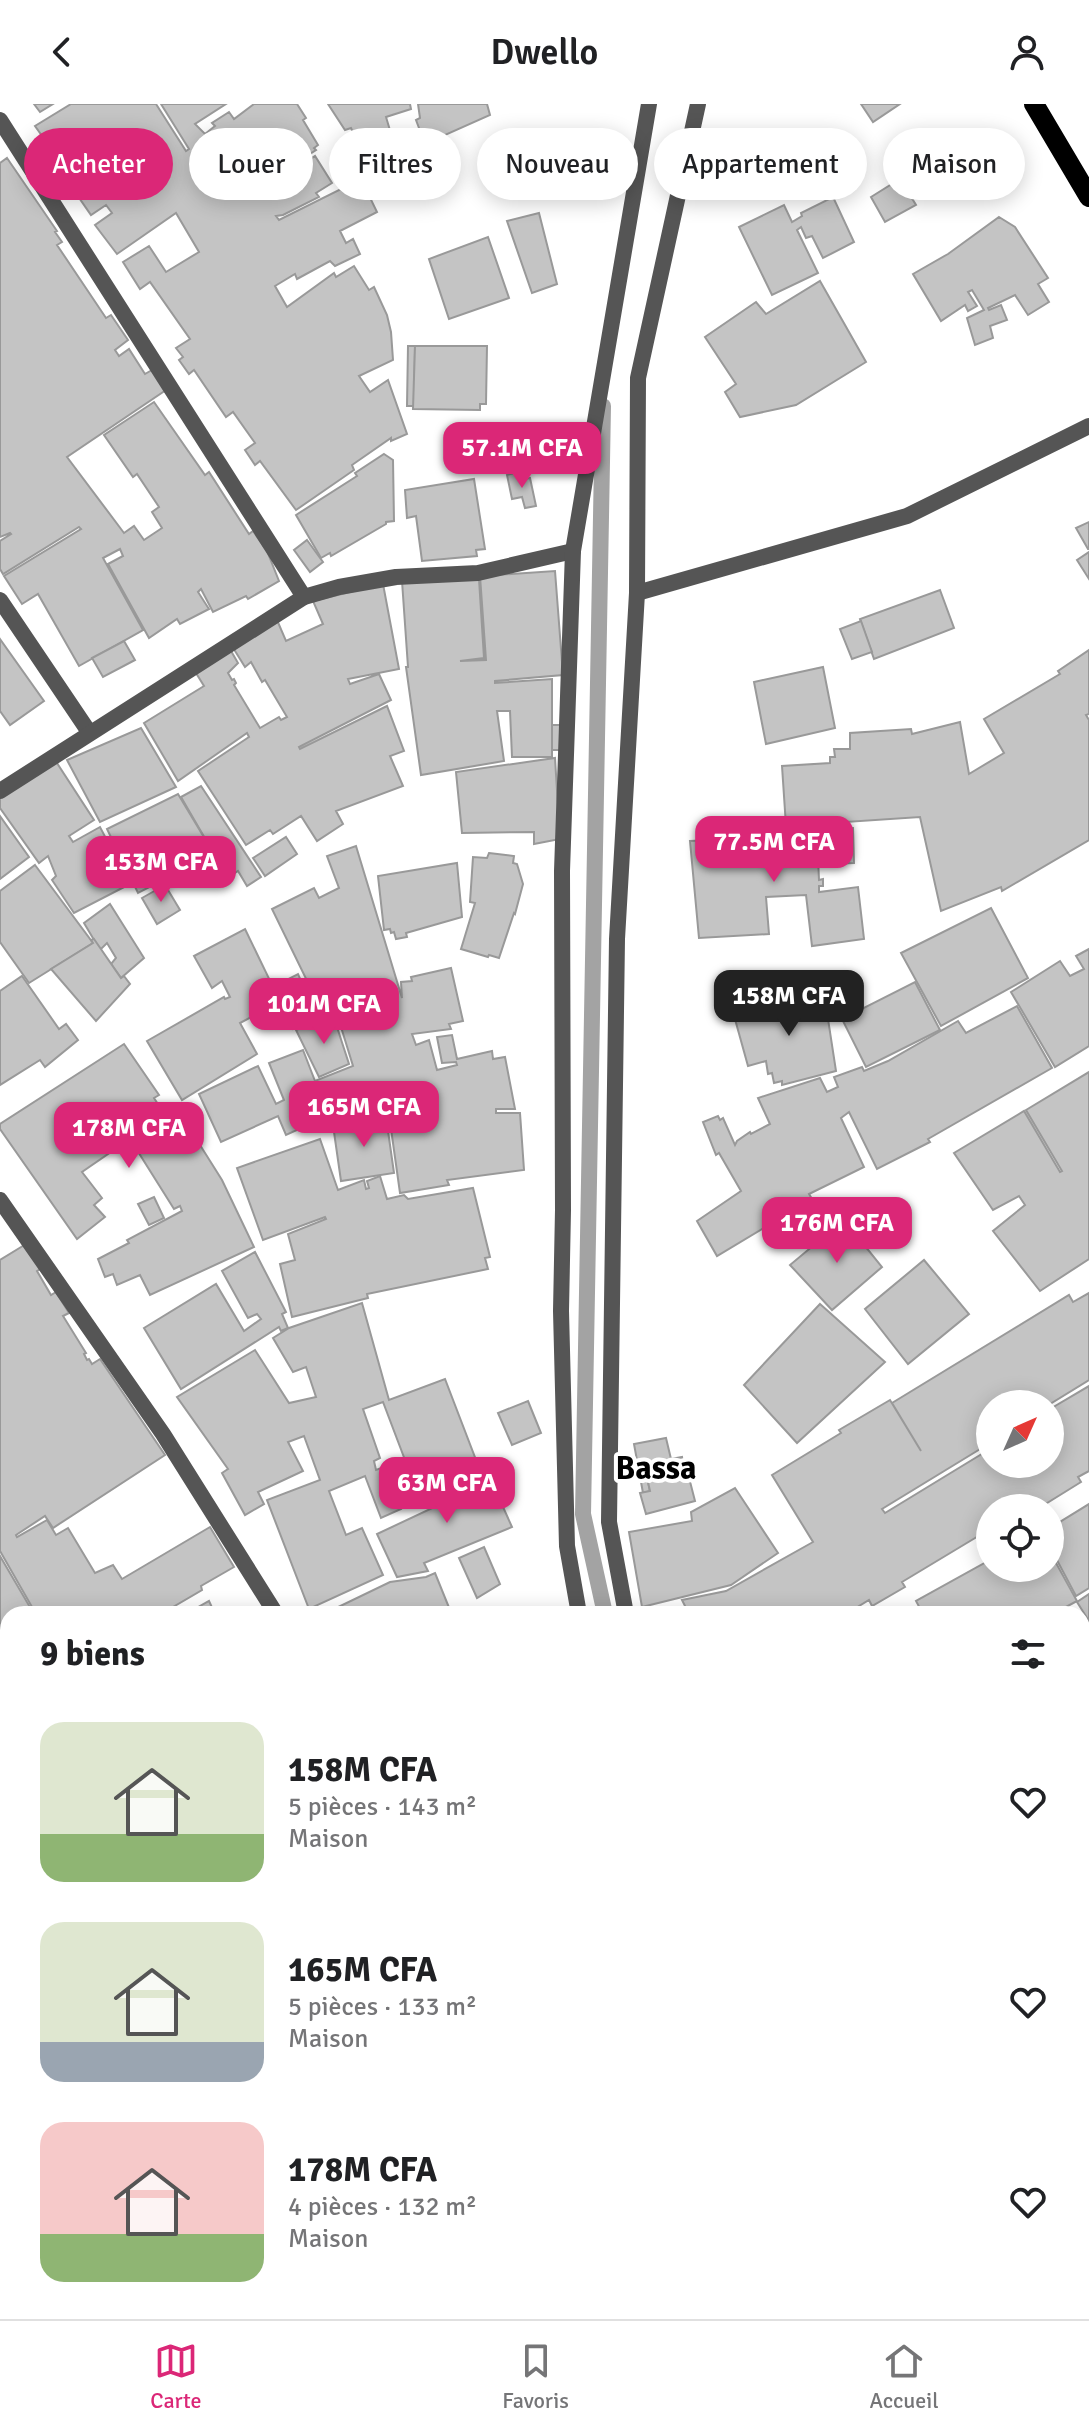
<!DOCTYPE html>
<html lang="fr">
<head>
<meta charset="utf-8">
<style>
  body { margin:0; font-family:Signika,sans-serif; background:#f2f2f2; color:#202124; height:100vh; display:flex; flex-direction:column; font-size:30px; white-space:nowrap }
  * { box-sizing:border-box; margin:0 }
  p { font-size:26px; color:#757577 }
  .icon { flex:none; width:44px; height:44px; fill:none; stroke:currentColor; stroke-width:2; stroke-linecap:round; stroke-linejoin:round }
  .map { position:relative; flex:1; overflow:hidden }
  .side { position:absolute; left:0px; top:1502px; width:1090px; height:714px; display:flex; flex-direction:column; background:#fff; border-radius:24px 24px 0 0; box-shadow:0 4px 20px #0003 }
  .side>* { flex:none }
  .hud { position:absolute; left:24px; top:24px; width:1042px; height:72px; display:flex; gap:16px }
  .needle { width:52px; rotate:45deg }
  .tools { position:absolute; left:976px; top:1286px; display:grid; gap:16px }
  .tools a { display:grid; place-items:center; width:88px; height:88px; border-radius:50%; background:#fff; box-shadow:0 4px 20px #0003; font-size:40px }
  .price { position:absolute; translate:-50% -68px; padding:0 18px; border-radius:16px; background:#db2777; color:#fff; font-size:26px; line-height:52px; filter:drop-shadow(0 2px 4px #0008) }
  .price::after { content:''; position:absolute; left:50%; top:48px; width:24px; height:18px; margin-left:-12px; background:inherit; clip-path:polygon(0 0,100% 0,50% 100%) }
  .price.current { background:#222; color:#fff }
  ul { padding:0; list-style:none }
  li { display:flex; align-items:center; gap:24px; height:200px; padding:0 40px }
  li span { display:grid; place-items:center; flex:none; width:224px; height:160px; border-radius:24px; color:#555 }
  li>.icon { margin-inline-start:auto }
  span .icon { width:96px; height:96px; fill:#fffc; stroke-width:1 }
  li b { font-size:34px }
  h2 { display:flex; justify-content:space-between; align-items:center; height:96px; padding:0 40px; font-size:34px }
  .pill { padding:0 28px; border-radius:36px; background:#fff; box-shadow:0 4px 20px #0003; font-size:28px; line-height:72px }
  .pill.current { background:#db2777; color:#fff }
  header { display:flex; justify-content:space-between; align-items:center; height:104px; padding:0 40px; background:#fff; font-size:36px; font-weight:600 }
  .dock { display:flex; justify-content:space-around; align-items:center; height:112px; border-top:2px solid #e0e0e0; background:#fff; font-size:22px; color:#757577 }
  .dock a { display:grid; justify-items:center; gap:4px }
  .dock .current { color:#db2777 }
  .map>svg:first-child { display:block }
</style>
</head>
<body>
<header><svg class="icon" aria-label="back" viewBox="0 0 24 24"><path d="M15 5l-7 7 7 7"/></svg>Dwello<svg class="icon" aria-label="person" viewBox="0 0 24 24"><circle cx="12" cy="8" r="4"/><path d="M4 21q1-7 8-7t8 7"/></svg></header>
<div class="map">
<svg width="1089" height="2215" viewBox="0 0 1089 2215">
  <rect width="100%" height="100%" fill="#fff"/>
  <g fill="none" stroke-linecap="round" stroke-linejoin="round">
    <g stroke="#a3a3a3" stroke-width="16">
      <polyline points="603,302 583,1410 605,1510"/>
      <polyline points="719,2208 720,2215"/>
    </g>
  </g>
  <g fill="#c4c4c4" stroke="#999" stroke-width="2">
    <polygon points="34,0 53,0 40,8"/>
    <polygon points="71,0 156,0 186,47 189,45 161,0 226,0 195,20 205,30 215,22 212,19 229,8 234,15 254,0 297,0 306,14 303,16 318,41 314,44 316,46 299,57 300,62 315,52 332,79 316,89 319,93 283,111 276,112 279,116 361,75 377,108 340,127 346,139 353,135 360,150 335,162 330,157 297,175 295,170 275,182 287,203 334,169 336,173 354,162 369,186 374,183 387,211 391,228 393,256 359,272 370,288 388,276 407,330 391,337 391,334 352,361 354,366 296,406 260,357 255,361 245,346 255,339 233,308 226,313 194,266 189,270 179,256 183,253 176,244 190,235 150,178 140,185 123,158 149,142 166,168 199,148 176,109 117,150 95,121 112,109 106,101 91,111 46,46 50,43 35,22"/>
    <polygon points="328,0 410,0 411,5 386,13 392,33 368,45 365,40 359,42 351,24 345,26"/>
    <polygon points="418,0 487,0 490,11 425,40 416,16 420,14"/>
    <polygon points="861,0 900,0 873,18"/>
    <polygon points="403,35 409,47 383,58 378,46"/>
    <polygon points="7,54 57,127 55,128 62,138 57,141 106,214 111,211 128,236 115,246 119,252 129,245 145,270 152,266 166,286 67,353 124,429 134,422 144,436 162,424 152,408 159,403 137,370 133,373 104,331 154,298 205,371 209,368 249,430 253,427 267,447 279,477 248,495 246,492 213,508 201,485 198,488 209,505 180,520 177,515 149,534 108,460 123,452 120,445 103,454 143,526 79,562 38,490 22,500 4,472 81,425 79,423 3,470 0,465 0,437 11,430 10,429 0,433 0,59"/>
    <polygon points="900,75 916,101 885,118 871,93"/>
    <polygon points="833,93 854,138 823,154 812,132 806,134 801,123 797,126 818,169 772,191 739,123 784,101 792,118 802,112 801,109"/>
    <polygon points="539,109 557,180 532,189 507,117"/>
    <polygon points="999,113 1015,123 1048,174 1038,180 1049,198 1028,211 1015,191 988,204 989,206 1001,201 1007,216 990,222 993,234 975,241 967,214 984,206 972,186 968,188 977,202 968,207 965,201 941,217 913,170 948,150"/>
    <polygon points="488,133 509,194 449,215 429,155"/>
    <polygon points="820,177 866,258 796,301 740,313 725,288 736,280 705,233 756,198 766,210"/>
    <polygon points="408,242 415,242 414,302 407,302"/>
    <polygon points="415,242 487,242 486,300 480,300 480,306 413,305"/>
    <polygon points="384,350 393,356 394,417 386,418 386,420 331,452 330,449 321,454 296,411 357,372 355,369"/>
    <polygon points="518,368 519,376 530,374 536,402 525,404 522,393 512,395 507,371"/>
    <polygon points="474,375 485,445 476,446 477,452 422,457 416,412 407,414 405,386"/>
    <polygon points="1089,418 1089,445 1088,445 1076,424"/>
    <polygon points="307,436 323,458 310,468 294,446"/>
    <polygon points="1089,448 1089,475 1077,456"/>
    <polygon points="555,467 563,571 495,577 495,579 552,575 552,653 512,653 510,607 497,607 504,657 421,671 406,563 408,563 402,477 479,475 484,554 460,557 486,556 480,472"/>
    <polygon points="383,480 399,565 348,575 350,580 379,570 391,596 299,643 300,645 387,602 404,647 390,652 403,682 336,707 343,720 317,737 301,712 273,730 270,726 246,741 198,667 249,633 247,629 178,677 144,619 204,582 196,569 231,547 238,559 228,569 232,576 234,575 236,579 234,581 260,624 279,613 281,616 287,613 265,576 262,578 251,558 245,563 232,542 277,516 286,537 323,520 313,497"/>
    <polygon points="940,486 954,524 874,555 860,515"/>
    <polygon points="861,517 872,548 852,555 840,525"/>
    <polygon points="0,535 44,597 10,621 0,607"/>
    <polygon points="124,537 135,556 103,573 92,554"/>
    <polygon points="1089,546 1089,610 1086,611 1089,616 1089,736 1002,787 1001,783 941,807 920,713 786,722 782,662 830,659 830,653 835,653 834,645 850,645 850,629 911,625 912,630 960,618 969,670 1004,649 984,615 1060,570 1058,567"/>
    <polygon points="823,563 835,624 766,640 754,578"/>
    <polygon points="552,621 565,621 566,646 552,646"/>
    <polygon points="141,624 176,683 100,718 67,656"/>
    <polygon points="555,654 560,735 534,740 534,728 462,729 456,668"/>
    <polygon points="55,656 94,716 69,732 73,738 100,723 130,780 74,809 52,776 56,772 48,752 39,759 0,704 0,693"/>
    <polygon points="201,682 261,773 247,782 238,767 224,776 209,753 214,750 181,693"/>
    <polygon points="178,690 214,750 138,789 107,725"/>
    <polygon points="0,712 29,753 0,775"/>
    <polygon points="853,724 854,759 828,760 827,753 818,754 819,776 823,775 823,782 819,782 819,788 858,783 864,835 812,842 806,791 766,793 769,830 699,834 690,737 765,734 765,730"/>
    <polygon points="286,733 297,750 265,772 253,754"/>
    <polygon points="356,742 402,894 401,878 412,877 411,873 451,864 463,917 449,920 451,925 412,930 416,941 429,936 437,966 457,961 456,958 442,959 437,933 452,931 457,955 492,947 493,955 505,953 515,1005 496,1005 496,1009 520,1009 524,1066 447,1076 449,1081 400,1089 385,982 377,984 383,1007 339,1017 336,998 324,1001 328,1012 286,1031 278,1012 221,1038 199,990 258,962 276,1000 284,996 269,959 303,946 315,977 353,962 329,884 313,889 272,805 314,784 319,794 339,784 327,752"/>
    <polygon points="489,749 514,752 513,759 517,760 523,780 515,810 514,809 499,854 489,851 488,853 461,845 475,799 470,798 473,753 487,754"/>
    <polygon points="457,759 462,813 406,829 407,833 396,835 394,828 391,829 390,825 384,826 378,772"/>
    <polygon points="35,761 93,839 29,879 0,838 0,787"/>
    <polygon points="165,781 180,806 157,820 142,794"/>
    <polygon points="110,800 144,854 121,874 111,860 116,854 107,839 100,846 84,819"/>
    <polygon points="991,804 1028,874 941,922 901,849"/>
    <polygon points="245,825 273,883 298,870 318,914 293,925 285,907 258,919 255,911 240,919 257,950 182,996 147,937 224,893 225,895 230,893 222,877 212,884 194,852"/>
    <polygon points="94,835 121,874 124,872 130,880 96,917 51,865 93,839 91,836"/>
    <polygon points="1089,845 1089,942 1055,963 1011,888 1060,857 1070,872 1084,865 1076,852"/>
    <polygon points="22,872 59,925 66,920 78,936 45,963 40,956 0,981 0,887"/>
    <polygon points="915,878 940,926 866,963 842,915"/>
    <polygon points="824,889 836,967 782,981 782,977 774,979 772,969 768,970 766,957 748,962 733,908"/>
    <polygon points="1017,902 1052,964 928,1035 930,1038 877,1065 849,1008 841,1014 864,1063 809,1090 812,1095 717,1152 697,1117 741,1087 719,1049 716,1051 703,1018 718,1012 720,1016 723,1014 735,1041 737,1037 750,1028 751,1030 770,1020 758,994 820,974 827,988 838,983 834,973 862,963 864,967 888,957 958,917 966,929"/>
    <polygon points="324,914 328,921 335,917 349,960 319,973 296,926"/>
    <polygon points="124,940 159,991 154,994 167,1014 179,1007 195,1031 190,1033 196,1043 200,1041 222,1076 254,1143 150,1191 140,1171 117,1181 113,1170 105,1173 98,1155 129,1139 127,1136 182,1107 180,1102 174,1105 130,1035 82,1068 102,1094 94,1101 105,1113 77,1135 0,1025 0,1020"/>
    <polygon points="1089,968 1089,1155 1040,1187 993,1127 1025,1101 1019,1092 993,1106 954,1049 1024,1007 1060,1068 1062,1067 1026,1006"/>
    <polygon points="386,1013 394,1069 341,1077 333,1021"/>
    <polygon points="320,1035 338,1086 364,1076 366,1085 369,1084 367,1077 380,1072 387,1095 404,1091 408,1095 473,1084 490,1153 485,1154 488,1165 367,1190 368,1194 292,1213 280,1160 295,1156 288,1130 326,1115 325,1113 263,1136 237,1064"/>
    <polygon points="154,1093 164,1114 149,1121 138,1100"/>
    <polygon points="844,1116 882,1163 832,1206 790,1161"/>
    <polygon points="26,1140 42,1164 37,1167 51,1191 56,1188 69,1209 63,1212 86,1249 84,1250 87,1256 89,1255 92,1260 100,1255 165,1351 53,1424 45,1412 16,1431 17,1433 47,1416 56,1431 68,1424 95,1469 113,1461 122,1475 210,1423 234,1463 201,1482 202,1486 161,1510 78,1510 76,1506 71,1510 36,1510 0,1447 0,1156"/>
    <polygon points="255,1148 286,1208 282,1210 288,1224 281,1227 279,1223 181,1285 144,1224 216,1180 244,1227 261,1215 257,1210 248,1214 222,1167"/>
    <polygon points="924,1156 969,1210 908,1260 865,1205"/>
    <polygon points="1089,1189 1089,1276 1050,1300 990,1300 990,1339 882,1405 885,1409 990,1345 990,1360 1007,1360 1012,1369 1029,1360 1050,1360 1050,1333 1055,1342 1058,1340 1050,1326 1050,1305 1089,1282 1089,1367 1078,1373 1081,1378 1039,1404 1035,1404 1032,1400 1024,1404 990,1404 990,1425 902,1478 905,1483 872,1502 869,1496 846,1510 689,1510 682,1496 726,1487 813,1438 772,1371 841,1329 839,1326 890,1296 921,1347 892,1299 1069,1191 1073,1198"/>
    <polygon points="362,1199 389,1296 445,1275 476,1356 413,1377 383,1298 363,1305 380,1354 374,1357 376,1366 384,1363 401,1405 381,1414 365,1372 329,1387 346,1431 362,1424 383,1471 309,1505 267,1396 320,1376 304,1332 288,1338 303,1367 258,1388 264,1400 245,1411 222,1369 228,1365 177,1293 255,1246 289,1299 316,1293 306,1263 293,1268 273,1234 289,1224"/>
    <polygon points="820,1200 885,1258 797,1339 744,1281"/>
    <polygon points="528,1297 541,1329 512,1341 498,1309"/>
    <polygon points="666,1334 671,1355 682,1353 683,1359 646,1369 650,1387 643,1389 634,1340"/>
    <polygon points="685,1358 695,1397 646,1410 640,1389 650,1387 646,1369"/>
    <polygon points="485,1363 512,1423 424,1459 428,1467 397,1473 377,1430 441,1400 436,1386"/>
    <polygon points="735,1384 778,1449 731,1481 642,1503 629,1428 692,1417 691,1408"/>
    <polygon points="1089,1400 1089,1484 1076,1492 1050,1443 1050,1424"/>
    <polygon points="484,1443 500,1480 477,1494 459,1454"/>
    <polygon points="1050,1448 1077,1497 1053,1510 923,1510 916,1497 990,1456 990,1464 1050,1464"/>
    <polygon points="0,1452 34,1510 8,1510 8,1542 0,1547"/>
    <polygon points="435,1469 450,1506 441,1510 334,1510 332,1506 390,1478 426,1473"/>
    <polygon points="1089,1490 1089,1517 1077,1498"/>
    <polygon points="209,1497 215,1510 186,1510"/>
    <polygon points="8,1566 8,1698 2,1687 0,1687 0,1571"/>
    <polygon points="1089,1618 1089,1794 1082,1798 1082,1622"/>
    <polygon points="0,1783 7,1794 4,1795 8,1801 8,1859 0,1864"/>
    <polygon points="1089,1812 1089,1965 1082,1968 1082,1816"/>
    <polygon points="8,1872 8,1955 0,1959 0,1875"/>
    <polygon points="8,1962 8,2063 0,2067 0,1966"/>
    <polygon points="8,2067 8,2166 0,2171 0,2072"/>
    <polygon points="1082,2084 1089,2096 1089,2215 1041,2215 1037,2208 1082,2208"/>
    <polygon points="59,2208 238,2208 228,2215 49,2215"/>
    <polygon points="250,2208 290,2208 294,2215 238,2215"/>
    <polygon points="377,2208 430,2208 430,2211 416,2215 378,2215"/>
    <polygon points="779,2208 846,2208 845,2215 778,2215"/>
    <polygon points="972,2208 1028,2208 1033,2215 977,2215"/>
  </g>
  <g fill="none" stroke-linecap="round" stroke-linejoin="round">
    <g stroke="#555" stroke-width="16">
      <polyline points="0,16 304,493"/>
      <polyline points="637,489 907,412 1089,322"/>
      <polyline points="0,496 89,628"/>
      <polyline points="0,687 304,493 339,483 396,473 478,469 573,447"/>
      <polyline points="0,1096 163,1330 276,1510"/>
      <polyline points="579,1510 567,1442 561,1207 563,1106 562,767 573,447 649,0"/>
      <polyline points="626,1510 609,1418 617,835 637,489 638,274 698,0"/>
      <polyline points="0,1755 8,1767"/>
      <polyline points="684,2208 684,2215"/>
      <polyline points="738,2208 739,2215"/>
      <polyline points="2,2215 14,2208"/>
    </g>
    <polyline stroke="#000" stroke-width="20" points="1034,0 1089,93"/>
  </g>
  <g text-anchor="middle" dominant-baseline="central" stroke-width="8" stroke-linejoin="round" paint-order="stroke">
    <g font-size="32" font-weight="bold" fill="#000" stroke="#fff">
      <text x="656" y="1364">Bassa</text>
    </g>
  </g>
</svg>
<div class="tools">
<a><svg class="needle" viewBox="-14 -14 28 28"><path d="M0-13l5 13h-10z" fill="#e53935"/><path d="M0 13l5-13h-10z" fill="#757577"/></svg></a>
<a><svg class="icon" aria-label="locate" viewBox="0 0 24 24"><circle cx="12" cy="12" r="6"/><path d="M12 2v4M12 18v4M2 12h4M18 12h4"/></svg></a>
</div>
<b class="price" style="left:522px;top:386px">57.1M CFA</b>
<b class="price" style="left:774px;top:780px">77.5M CFA</b>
<b class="price" style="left:161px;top:800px">153M CFA</b>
<b class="price current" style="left:789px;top:934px">158M CFA</b>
<b class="price" style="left:324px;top:942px">101M CFA</b>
<b class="price" style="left:364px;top:1045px">165M CFA</b>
<b class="price" style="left:129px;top:1066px">178M CFA</b>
<b class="price" style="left:837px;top:1161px">176M CFA</b>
<b class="price" style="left:447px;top:1421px">63M CFA</b>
<div class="hud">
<a class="pill current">Acheter</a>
<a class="pill">Louer</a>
<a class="pill">Filtres</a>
<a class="pill">Nouveau</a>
<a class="pill">Appartement</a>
<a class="pill">Maison</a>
</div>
<section class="side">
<h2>9 biens<svg class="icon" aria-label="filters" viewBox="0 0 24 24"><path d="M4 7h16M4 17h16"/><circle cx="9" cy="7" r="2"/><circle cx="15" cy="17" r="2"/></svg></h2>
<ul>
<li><span style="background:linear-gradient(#dfe7d0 70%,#8fb573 0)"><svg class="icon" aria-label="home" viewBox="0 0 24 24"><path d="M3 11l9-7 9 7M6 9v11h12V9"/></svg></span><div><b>158M CFA</b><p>5 pièces · 143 m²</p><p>Maison</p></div><svg class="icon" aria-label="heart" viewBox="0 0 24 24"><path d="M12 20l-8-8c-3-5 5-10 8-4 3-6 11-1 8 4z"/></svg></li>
<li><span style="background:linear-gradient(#dfe7d0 75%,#9aa5b1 0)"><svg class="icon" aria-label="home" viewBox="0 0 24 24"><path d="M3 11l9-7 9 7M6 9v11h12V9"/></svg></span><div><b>165M CFA</b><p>5 pièces · 133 m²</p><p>Maison</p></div><svg class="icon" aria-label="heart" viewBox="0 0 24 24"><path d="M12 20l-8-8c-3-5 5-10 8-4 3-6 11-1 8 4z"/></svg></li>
<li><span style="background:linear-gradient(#f6c9c9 70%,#8fb573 0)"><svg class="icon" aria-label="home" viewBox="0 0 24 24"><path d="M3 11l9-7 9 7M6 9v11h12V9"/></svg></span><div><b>178M CFA</b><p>4 pièces · 132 m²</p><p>Maison</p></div><svg class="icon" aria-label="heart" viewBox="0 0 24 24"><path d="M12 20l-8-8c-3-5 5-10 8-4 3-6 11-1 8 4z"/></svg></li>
</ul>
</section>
</div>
<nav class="dock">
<a class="current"><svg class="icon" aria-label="map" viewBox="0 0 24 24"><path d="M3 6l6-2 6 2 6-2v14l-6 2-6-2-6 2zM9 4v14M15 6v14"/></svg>Carte</a>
<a><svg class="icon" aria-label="saved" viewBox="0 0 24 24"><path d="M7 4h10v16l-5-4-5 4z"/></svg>Favoris</a>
<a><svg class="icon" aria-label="home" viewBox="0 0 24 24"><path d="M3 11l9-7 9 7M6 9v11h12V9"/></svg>Accueil</a>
</nav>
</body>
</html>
